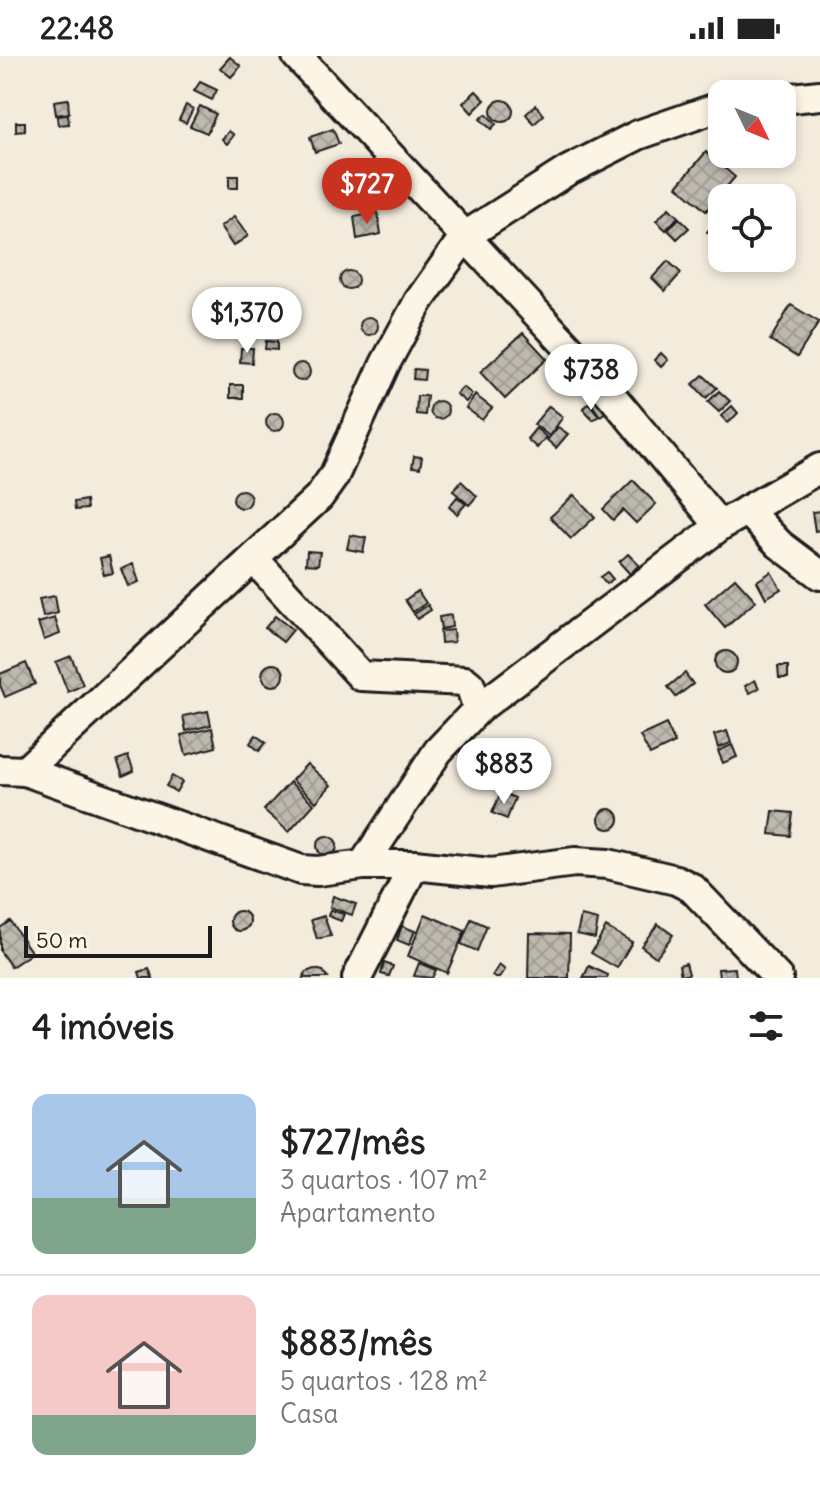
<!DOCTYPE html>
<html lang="pt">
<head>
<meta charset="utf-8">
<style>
  body { margin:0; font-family:Delius,sans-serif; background:#f2f2f2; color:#222; height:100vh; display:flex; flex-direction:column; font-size:30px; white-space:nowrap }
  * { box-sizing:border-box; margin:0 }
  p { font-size:26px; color:#767676 }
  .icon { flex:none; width:44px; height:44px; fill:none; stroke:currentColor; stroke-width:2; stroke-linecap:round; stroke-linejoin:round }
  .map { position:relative; height:922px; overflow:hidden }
  .drawer { display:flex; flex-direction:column; background:#fff; flex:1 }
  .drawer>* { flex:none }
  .needle { width:52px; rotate:133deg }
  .controls { position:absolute; left:708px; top:24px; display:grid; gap:16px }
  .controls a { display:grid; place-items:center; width:88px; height:88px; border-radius:16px; background:#fff; box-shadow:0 4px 12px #0003; font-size:40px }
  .scale { position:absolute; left:24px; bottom:20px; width:188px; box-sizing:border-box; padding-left:8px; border:4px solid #1c1c1c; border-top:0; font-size:22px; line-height:28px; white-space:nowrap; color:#1c1c1c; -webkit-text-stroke:6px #fcf5e5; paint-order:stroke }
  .price { position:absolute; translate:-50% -68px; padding:0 18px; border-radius:28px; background:#fff; color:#222; font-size:26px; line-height:52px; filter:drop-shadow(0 2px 4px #0008) }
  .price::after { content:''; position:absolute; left:50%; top:48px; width:24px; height:18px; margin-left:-12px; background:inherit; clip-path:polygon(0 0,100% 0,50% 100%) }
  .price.active { background:#c8321e; color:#fff }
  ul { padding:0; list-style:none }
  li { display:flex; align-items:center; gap:24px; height:200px; padding:0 32px }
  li+li { border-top:2px solid #e0e0e0 }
  li span { display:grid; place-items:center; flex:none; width:224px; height:160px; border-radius:16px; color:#555 }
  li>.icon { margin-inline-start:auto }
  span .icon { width:96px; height:96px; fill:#fffc; stroke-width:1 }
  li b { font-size:34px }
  h2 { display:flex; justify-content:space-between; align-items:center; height:96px; padding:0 32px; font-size:34px }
  .status { display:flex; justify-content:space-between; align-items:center; height:56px; padding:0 40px; background:#fff; direction:ltr }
  .status svg { height:22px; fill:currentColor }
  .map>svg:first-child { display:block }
</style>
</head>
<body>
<div class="status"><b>22:48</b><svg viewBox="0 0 49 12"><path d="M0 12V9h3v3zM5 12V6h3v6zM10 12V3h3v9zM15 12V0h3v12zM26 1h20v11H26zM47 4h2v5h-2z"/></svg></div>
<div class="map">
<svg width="820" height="922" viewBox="0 0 820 922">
  <defs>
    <pattern id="building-cross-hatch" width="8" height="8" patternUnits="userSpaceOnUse" patternTransform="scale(2)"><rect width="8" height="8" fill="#beb9ae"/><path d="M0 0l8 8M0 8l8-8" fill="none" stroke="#a39e95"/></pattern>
  </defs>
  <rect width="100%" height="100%" fill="#f3ecdd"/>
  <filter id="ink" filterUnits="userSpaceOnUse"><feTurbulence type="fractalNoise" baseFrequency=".0125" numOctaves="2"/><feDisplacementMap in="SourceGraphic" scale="16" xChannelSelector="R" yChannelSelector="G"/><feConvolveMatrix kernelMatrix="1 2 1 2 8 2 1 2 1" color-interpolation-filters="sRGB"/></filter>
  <g filter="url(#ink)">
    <g fill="url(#building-cross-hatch)" stroke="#1c1c1c" stroke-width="2">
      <polygon points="230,1 241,10 231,21 220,12"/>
      <polygon points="200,26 217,34 212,44 194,35"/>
      <polygon points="476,35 485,44 472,57 463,47"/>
      <polygon points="68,43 69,57 56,59 54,45"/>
      <circle cx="502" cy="55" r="11"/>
      <polygon points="186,49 193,53 186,67 179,64"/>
      <polygon points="536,49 544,59 534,68 526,58"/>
      <polygon points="200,50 216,58 207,77 190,70"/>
      <polygon points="486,58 496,68 491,73 480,63"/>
      <polygon points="68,59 69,68 58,69 57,60"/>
      <polygon points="16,66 25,66 25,75 16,76"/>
      <polygon points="333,73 339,88 315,96 310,81"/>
      <polygon points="229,75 234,79 227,88 222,83"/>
      <polygon points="706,96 735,121 706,155 677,130"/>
      <rect x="229" y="120" width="9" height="12"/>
      <polygon points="669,152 678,161 666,174 656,165"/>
      <polygon points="378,157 381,178 357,183 354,161"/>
      <polygon points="234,161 248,180 233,190 220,171"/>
      <polygon points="679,162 689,172 677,183 668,174"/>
      <polygon points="718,163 722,167 722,181 718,186 707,176"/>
      <polygon points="736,202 756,202 756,203 748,217 732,208"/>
      <polygon points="668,205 681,217 665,235 652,222"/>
      <circle cx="349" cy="224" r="9"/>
      <polygon points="791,249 819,266 797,301 770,284"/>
      <circle cx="369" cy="270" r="9"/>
      <polygon points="523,277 547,303 505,343 480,316"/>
      <polygon points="266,285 277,286 277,294 265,293"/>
      <polygon points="241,292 253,292 252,307 240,306"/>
      <polygon points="661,297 668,304 661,311 654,304"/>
      <circle cx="301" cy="316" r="9"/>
      <polygon points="414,313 425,314 424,324 413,323"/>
      <polygon points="703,319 717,332 706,342 693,328"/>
      <rect x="230" y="329" width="13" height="13"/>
      <polygon points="463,331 472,338 466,346 456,338"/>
      <polygon points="719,335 730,345 719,356 708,346"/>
      <polygon points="475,339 492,352 482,364 466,352"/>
      <polygon points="417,340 427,340 425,359 416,358"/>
      <polygon points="599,341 608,355 600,360 590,346"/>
      <circle cx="439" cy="354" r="9"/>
      <polygon points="589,347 599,360 593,364 583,352"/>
      <polygon points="549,350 563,361 549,380 534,368"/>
      <polygon points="732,350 738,357 728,367 721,360"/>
      <circle cx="275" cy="366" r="9"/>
      <polygon points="558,371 568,378 556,392 547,384"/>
      <polygon points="536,372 546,381 537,392 527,383"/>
      <polygon points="414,400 422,401 420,412 412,411"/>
      <polygon points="633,424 656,448 636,467 623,454 613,464 603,453"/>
      <polygon points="461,425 477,440 469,449 453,435"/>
      <circle cx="242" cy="443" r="9"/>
      <polygon points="574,439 595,461 571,483 550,461"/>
      <polygon points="457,441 466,448 457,458 449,451"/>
      <polygon points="86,444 87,453 75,454 74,446"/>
      <polygon points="820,455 820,474 815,475 812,456"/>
      <polygon points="350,479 366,482 363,496 347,493"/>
      <polygon points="307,495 320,496 318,509 306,508"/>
      <polygon points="628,498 639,509 630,518 619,506"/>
      <polygon points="109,500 113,517 104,519 100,502"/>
      <polygon points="133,508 139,526 128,530 121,513"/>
      <polygon points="607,516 613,523 606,528 600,521"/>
      <polygon points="771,516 781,533 766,542 757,525"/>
      <polygon points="735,522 756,545 725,572 705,548"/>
      <polygon points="418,535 426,547 413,556 405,544"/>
      <polygon points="55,540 58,557 43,561 39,543"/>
      <polygon points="428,549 431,554 417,563 414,558"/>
      <polygon points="451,559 452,571 441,573 439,561"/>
      <polygon points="275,560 293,574 283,586 265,572"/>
      <polygon points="55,562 60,578 44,584 38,567"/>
      <polygon points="453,574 454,586 441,587 440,575"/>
      <circle cx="726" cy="606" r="11"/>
      <polygon points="71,600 83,629 68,636 56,606"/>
      <polygon points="26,607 35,628 5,641 0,629 0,618"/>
      <circle cx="273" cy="619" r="11"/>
      <polygon points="778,610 788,610 788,622 779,622"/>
      <polygon points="685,617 693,628 676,641 668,631"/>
      <polygon points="755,624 759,632 750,637 745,630"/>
      <polygon points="208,655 211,669 186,675 183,660"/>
      <polygon points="666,668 675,687 650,699 640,680"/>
      <polygon points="212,672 216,691 186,699 181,679"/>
      <polygon points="727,675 731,687 718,692 714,679"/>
      <polygon points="256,679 266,687 259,695 250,687"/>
      <polygon points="732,689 737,701 723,707 718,695"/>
      <polygon points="128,700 134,715 123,720 117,704"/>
      <polygon points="307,708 331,729 316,746 292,724"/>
      <polygon points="172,720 182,726 176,736 166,730"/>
      <polygon points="290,726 314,748 289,776 264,754"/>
      <polygon points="501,736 515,742 507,763 492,757"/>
      <circle cx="609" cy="763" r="10"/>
      <polygon points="773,755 793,757 790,780 770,778"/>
      <circle cx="327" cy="790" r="10"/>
      <polygon points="333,840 356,848 352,859 330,851"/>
      <polygon points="330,854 344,858 341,865 328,860"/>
      <circle cx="240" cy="865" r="10"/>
      <polygon points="425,858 465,875 447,917 408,900"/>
      <polygon points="324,860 331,880 317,883 311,864"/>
      <polygon points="581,860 598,864 595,882 577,878"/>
      <polygon points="471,863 487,870 477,895 461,888"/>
      <polygon points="10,865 32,897 11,911 0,895 0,872"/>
      <polygon points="658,868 673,879 656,901 641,890"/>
      <polygon points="402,870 415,875 409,889 397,884"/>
      <polygon points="606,871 632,886 617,912 591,897"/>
      <polygon points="529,877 570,878 569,922 528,922"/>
      <polygon points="384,907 393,910 389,920 381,918"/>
      <polygon points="419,907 436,914 432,922 414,920"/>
      <polygon points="686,907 689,918 681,920 679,909"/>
      <polygon points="499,909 505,914 499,922 495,922 492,920"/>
      <polygon points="589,910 608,919 607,922 583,922"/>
      <polygon points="735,912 736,922 719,922 718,913"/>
      <polygon points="149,913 153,922 141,922 139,916"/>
      <polygon points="314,913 323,915 328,922 303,922 306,916"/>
    </g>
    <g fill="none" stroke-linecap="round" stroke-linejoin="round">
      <g stroke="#1c1c1c" stroke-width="34">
        <g id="minor">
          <polyline points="297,0 596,321 720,470"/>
          <polyline points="782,43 820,39"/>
          <polyline points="747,454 779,488 820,519"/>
          <polyline points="254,503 361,620 465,625 470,629 478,653"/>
          <polyline points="0,714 25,715 319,441 334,420 385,308 419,245 465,180 567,115 638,79 722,50"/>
          <polyline points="25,715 301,814 318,815 363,809 414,809 491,817 575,806 608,808 676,824 692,832 778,922"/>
          <polyline points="363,809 438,695 478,653 720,470 820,412"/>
          <polyline points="357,922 414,809"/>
        </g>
      </g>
      <use href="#minor" stroke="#fcf5e5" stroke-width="28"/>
    </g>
  </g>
</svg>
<div class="controls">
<a><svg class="needle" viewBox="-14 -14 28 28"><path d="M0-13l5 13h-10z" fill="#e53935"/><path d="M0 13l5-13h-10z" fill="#767676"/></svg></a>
<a><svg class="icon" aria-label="locate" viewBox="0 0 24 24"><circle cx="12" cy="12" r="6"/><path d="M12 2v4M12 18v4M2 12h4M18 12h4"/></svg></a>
</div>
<div class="scale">50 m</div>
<b class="price active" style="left:367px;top:170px">$727</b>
<b class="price" style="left:247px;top:299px">$1,370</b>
<b class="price" style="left:591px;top:356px">$738</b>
<b class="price" style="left:504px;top:750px">$883</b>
</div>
<section class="drawer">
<h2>4 imóveis<svg class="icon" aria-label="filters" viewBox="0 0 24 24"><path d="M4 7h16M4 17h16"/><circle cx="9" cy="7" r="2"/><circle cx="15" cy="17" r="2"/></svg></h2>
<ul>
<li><span style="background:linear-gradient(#a9c7e8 65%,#7fa58c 0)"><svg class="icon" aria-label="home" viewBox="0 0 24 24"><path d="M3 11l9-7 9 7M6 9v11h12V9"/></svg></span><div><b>$727/mês</b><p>3 quartos · 107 m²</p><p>Apartamento</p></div></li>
<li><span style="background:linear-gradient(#f6c9c9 75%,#7fa58c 0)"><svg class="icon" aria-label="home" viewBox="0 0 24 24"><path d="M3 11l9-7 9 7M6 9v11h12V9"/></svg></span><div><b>$883/mês</b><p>5 quartos · 128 m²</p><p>Casa</p></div></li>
</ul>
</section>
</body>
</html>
